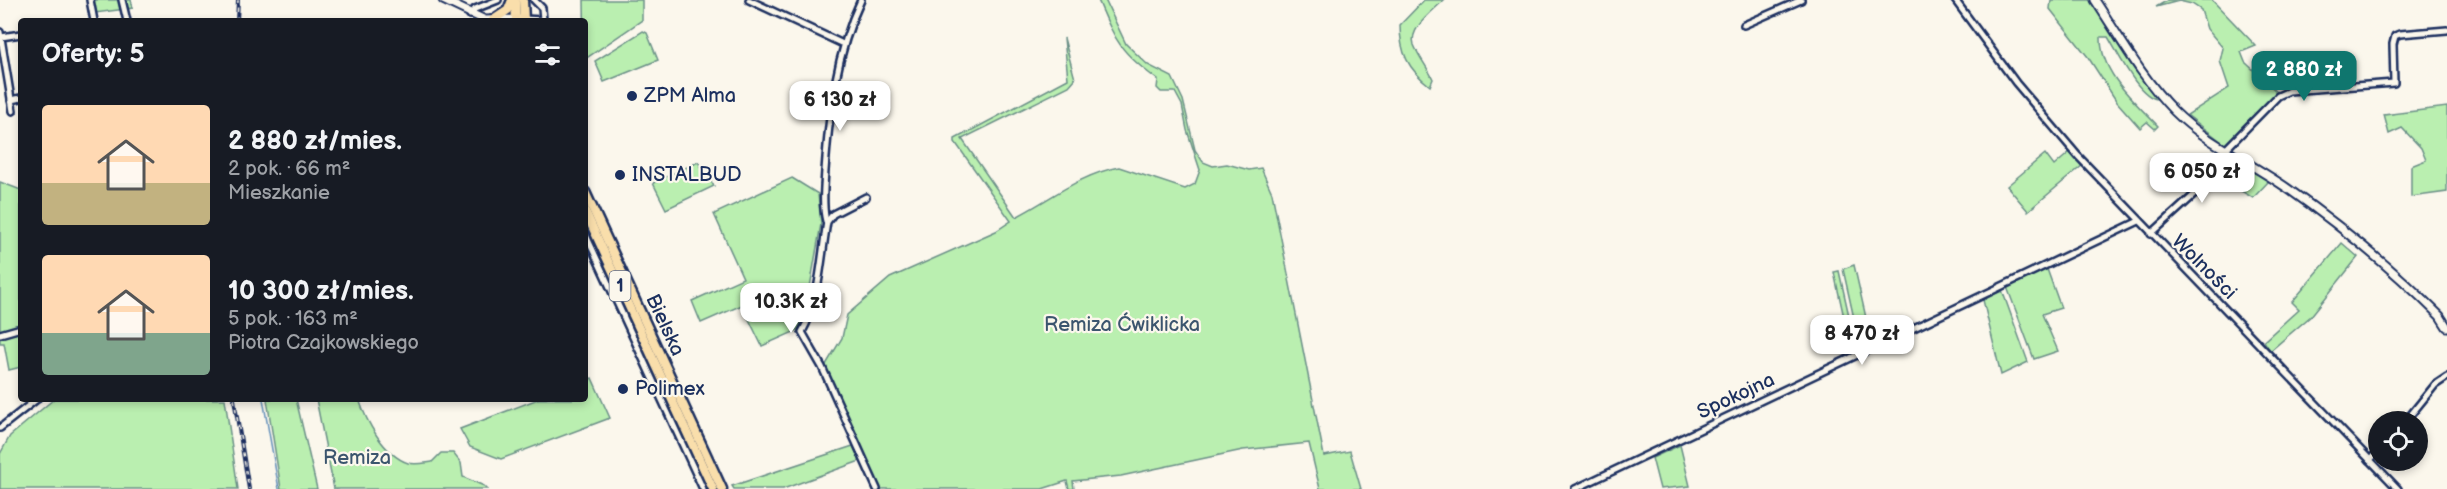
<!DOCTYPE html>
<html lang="pl">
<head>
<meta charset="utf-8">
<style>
  body { margin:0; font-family:"Balsamiq Sans",sans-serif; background:#20242c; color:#f1f3f6; height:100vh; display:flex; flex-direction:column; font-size:22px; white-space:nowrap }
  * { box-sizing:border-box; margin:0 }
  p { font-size:20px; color:#9ea1a6 }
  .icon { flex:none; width:33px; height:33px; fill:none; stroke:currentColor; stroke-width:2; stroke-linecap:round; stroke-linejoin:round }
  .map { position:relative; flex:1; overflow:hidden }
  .details { position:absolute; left:18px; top:18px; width:570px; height:384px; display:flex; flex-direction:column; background:#171b24; border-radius:6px; box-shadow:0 3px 9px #0003 }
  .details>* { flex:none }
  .tools { position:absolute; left:2368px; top:411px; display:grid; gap:12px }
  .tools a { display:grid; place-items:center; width:60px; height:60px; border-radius:50%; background:#171b24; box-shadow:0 3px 9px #0003; font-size:30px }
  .price { position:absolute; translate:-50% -51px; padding:0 14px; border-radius:12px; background:#fff; color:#222; font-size:20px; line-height:39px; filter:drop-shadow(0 2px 3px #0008) }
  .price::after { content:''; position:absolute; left:50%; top:36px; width:18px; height:14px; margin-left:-9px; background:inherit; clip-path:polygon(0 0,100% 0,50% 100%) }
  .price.active { background:#0f766e; color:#fff }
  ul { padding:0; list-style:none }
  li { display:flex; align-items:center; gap:18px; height:150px; padding:0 24px }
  li span { display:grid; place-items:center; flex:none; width:168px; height:120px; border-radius:6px; color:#555 }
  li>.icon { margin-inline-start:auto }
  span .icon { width:72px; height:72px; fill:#fffc; stroke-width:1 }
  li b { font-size:26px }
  h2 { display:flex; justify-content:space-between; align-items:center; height:72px; padding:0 24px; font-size:26px }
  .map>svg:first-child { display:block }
</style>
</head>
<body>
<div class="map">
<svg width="2447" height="489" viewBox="0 0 2447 489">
  <rect width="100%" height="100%" fill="#fbf7ec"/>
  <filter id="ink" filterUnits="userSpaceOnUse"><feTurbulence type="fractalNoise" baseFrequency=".0167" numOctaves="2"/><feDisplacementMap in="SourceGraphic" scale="12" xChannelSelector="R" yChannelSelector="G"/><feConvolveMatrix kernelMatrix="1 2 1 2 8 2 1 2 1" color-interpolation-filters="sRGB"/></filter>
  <g filter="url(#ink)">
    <g fill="#baefb0" stroke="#6a8f87" stroke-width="1.5">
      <polygon points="93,0 131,0 133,8 95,13"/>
      <polygon points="584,0 642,0 642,20 585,59"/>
      <path d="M1098 0H1105L1126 44 1148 65 1172 77 1183 100 1195 150 1203 162 1213 166 1227 164 1249 170 1261 168 1272 193 1324 456 1350 451 1361 489H1320L1309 443 1243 450 1121 476 1073 481 1074 489H1069L1067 481 1042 489H881L824 368 842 338 847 315 890 278 996 231 1011 221 955 142V139L1068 79 1064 38 1075 79 1069 86 962 139 1016 217C1049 200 1081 174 1119 167L1185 189 1195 184 1200 170 1187 130 1182 105 1175 92H1161L1157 88 1158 80C1120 52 1116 42 1098 0Z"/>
      <path d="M1424 0H1444C1434 10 1408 29 1414 45 1419 57 1427 67 1433 79L1430 86C1408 69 1400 53 1400 25Z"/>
      <path d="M2051 0H2092L2157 96 2158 99C2139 98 2118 53 2108 37H2101C2100 73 2135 102 2158 126L2155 129 2147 122 2140 128 2117 102 2088 57 2050 9Z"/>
      <polygon points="2168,0 2212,0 2256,46 2241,52 2245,62 2277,92 2226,145 2187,115 2229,88 2220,61 2223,48 2207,29 2201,10 2192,4 2179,1 2156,7"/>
      <polygon points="643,31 647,33 658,60 604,82 595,61"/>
      <polygon points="2447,107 2447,192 2411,197 2411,166 2426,160 2421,148 2402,128 2389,134 2384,115"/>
      <polygon points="2071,151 2083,165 2028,211 2007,186 2045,154 2054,166"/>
      <polygon points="2237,159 2284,189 2283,191 2269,181 2253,198 2218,177"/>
      <polygon points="698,162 714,186 666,209 653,183"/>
      <polygon points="792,178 818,194 821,224 806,310 800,326 796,331 762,346 742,305 701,323 692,301 743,278 714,214"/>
      <polygon points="0,182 21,190 21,367 9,370 4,343 0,343"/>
      <polygon points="2342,243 2358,257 2311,316 2270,351 2264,341 2299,309 2292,302"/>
      <polygon points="1854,265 1872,344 1861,350 1843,269"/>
      <polygon points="2047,269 2061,308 2042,314 2058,351 2034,359 2007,287"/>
      <polygon points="1839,271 1857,352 1852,354 1834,272"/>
      <polygon points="2002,290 2028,362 2001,375 1983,300"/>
      <polygon points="592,378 610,418 501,459 470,447 460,429 538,399 585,399 585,381"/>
      <polygon points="54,399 225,399 238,489 0,489 0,454 10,436"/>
      <polygon points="267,399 296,399 317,489 281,489"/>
      <path d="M316 399H359C366 421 384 455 408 463 415 465 425 463 432 462L441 453H453L461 463 463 477 484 486 487 489H334Z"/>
      <polygon points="1680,445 1690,486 1660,489 1652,458"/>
      <polygon points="853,446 860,461 783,489 734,489 732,486"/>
    </g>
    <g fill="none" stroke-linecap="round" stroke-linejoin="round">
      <polyline stroke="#6692bb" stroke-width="1.5" points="263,399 279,489"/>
      <g stroke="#1b2f5e" stroke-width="10">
        <g id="street">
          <polyline points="90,0 94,21"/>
          <polyline points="122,0 127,21"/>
          <polyline points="534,0 542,8 543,20"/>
          <polyline points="749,0 843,44"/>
          <polyline points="1955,0 2016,83 2078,156 2398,489"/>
          <polyline points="470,15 475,9 498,0"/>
          <polyline points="524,19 543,20"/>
          <polyline points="1744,25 1801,0"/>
          <polyline points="0,32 13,111"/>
          <polyline points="1,37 21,34"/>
          <polyline points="11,100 21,98"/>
          <polyline points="2226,149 2278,96 2289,91 2394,83 2393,44 2395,36 2400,34 2447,30"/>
          <path d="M866 197 833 214 827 222C821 257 820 300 802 332L822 367 877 489"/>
          <path d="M826 221C822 206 824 187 825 171 829 113 836 53 861 0"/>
          <polyline points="585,233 703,489"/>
          <polyline points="2151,234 2237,156"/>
          <polyline points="0,334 21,328"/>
          <polyline points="2405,422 2435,385 2447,377"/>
          <polyline points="0,428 37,399"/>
          <polyline points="2370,460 2379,450"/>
          <polyline points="1575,489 2139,221"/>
        </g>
      </g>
      <g stroke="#1b2f5e" stroke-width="11">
        <g id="secondary">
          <polyline points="443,0 485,20 521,19"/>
          <path d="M2095 0C2120 38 2142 78 2174 111 2206 143 2250 162 2287 188 2341 226 2393 269 2440 316L2447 327"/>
        </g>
      </g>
      <g stroke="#1b2f5e" stroke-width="13">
        <g id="primary">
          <polyline points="515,0 516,21"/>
          <polyline points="523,0 524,21"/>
          <polyline points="493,20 508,10 512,0"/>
          <polyline points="585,192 722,489"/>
          <polyline points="585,211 713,489"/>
        </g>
      </g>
      <use href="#street" stroke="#fbf7ec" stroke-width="5"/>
      <use href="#secondary" stroke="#fbf7ec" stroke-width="7"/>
      <use href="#primary" stroke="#f9deab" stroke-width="8"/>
      <g stroke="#1b2f5e" stroke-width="4">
        <g id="rail">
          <polyline points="237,21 238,0"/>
          <polyline points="234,399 249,489"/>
        </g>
      </g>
      <use href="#rail" stroke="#fbf7ec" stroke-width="1.5" stroke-dasharray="4.5" stroke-linecap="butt"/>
    </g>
  </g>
  <g fill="#1b2f5e" stroke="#fbf7ec" stroke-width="2">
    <circle cx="632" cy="96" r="6"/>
    <circle cx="620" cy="175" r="6"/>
    <circle cx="623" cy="389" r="6"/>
  </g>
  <g text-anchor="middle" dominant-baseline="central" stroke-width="4.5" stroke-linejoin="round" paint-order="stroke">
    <rect fill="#fbf7ec" stroke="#5e6b89" stroke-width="1.5" x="609.5" y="271" width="21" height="30" rx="4.5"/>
    <g font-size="18" font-weight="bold" fill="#1b2f5e">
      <text x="620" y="286">1</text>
    </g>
    <g font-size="20" fill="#1b2f5e" stroke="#fbf7ec" text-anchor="start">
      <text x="644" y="96">ZPM Alma</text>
      <text x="632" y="175">INSTALBUD</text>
      <text x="635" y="389">Polimex</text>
    </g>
    <g font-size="20" fill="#1b2f5e" stroke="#fbf7ec">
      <text transform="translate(2204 267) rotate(45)">Wolności</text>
      <text transform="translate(665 325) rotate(65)">Bielska</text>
      <text transform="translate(1736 396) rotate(-25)">Spokojna</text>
    </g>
    <g font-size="20" fill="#3b556e" stroke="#fbf7ec">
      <text x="1122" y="325">Remiza Ćwiklicka</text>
      <text x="357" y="458">Remiza</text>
    </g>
  </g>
</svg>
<div class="tools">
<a><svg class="icon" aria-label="locate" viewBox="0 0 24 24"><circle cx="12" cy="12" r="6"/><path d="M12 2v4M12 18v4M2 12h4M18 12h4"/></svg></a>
</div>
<b class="price active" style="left:2304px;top:102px">2 880 zł</b>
<b class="price" style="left:840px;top:132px">6 130 zł</b>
<b class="price" style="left:2202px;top:204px">6 050 zł</b>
<b class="price" style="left:791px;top:334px">10.3K zł</b>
<b class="price" style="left:1862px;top:366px">8 470 zł</b>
<section class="details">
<h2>Oferty: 5<svg class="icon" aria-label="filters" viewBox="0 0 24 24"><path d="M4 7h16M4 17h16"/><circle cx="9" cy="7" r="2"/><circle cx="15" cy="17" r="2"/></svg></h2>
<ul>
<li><span style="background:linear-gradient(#ffd9b3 65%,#c2b280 0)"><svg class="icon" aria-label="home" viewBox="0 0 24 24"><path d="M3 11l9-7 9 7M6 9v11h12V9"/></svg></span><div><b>2 880 zł/mies.</b><p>2 pok. · 66 m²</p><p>Mieszkanie</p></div></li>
<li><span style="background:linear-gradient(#ffd9b3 65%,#7fa58c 0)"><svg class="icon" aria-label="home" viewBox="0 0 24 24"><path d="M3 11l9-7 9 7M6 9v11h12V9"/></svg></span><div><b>10 300 zł/mies.</b><p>5 pok. · 163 m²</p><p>Piotra Czajkowskiego</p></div></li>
</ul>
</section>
</div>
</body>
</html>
